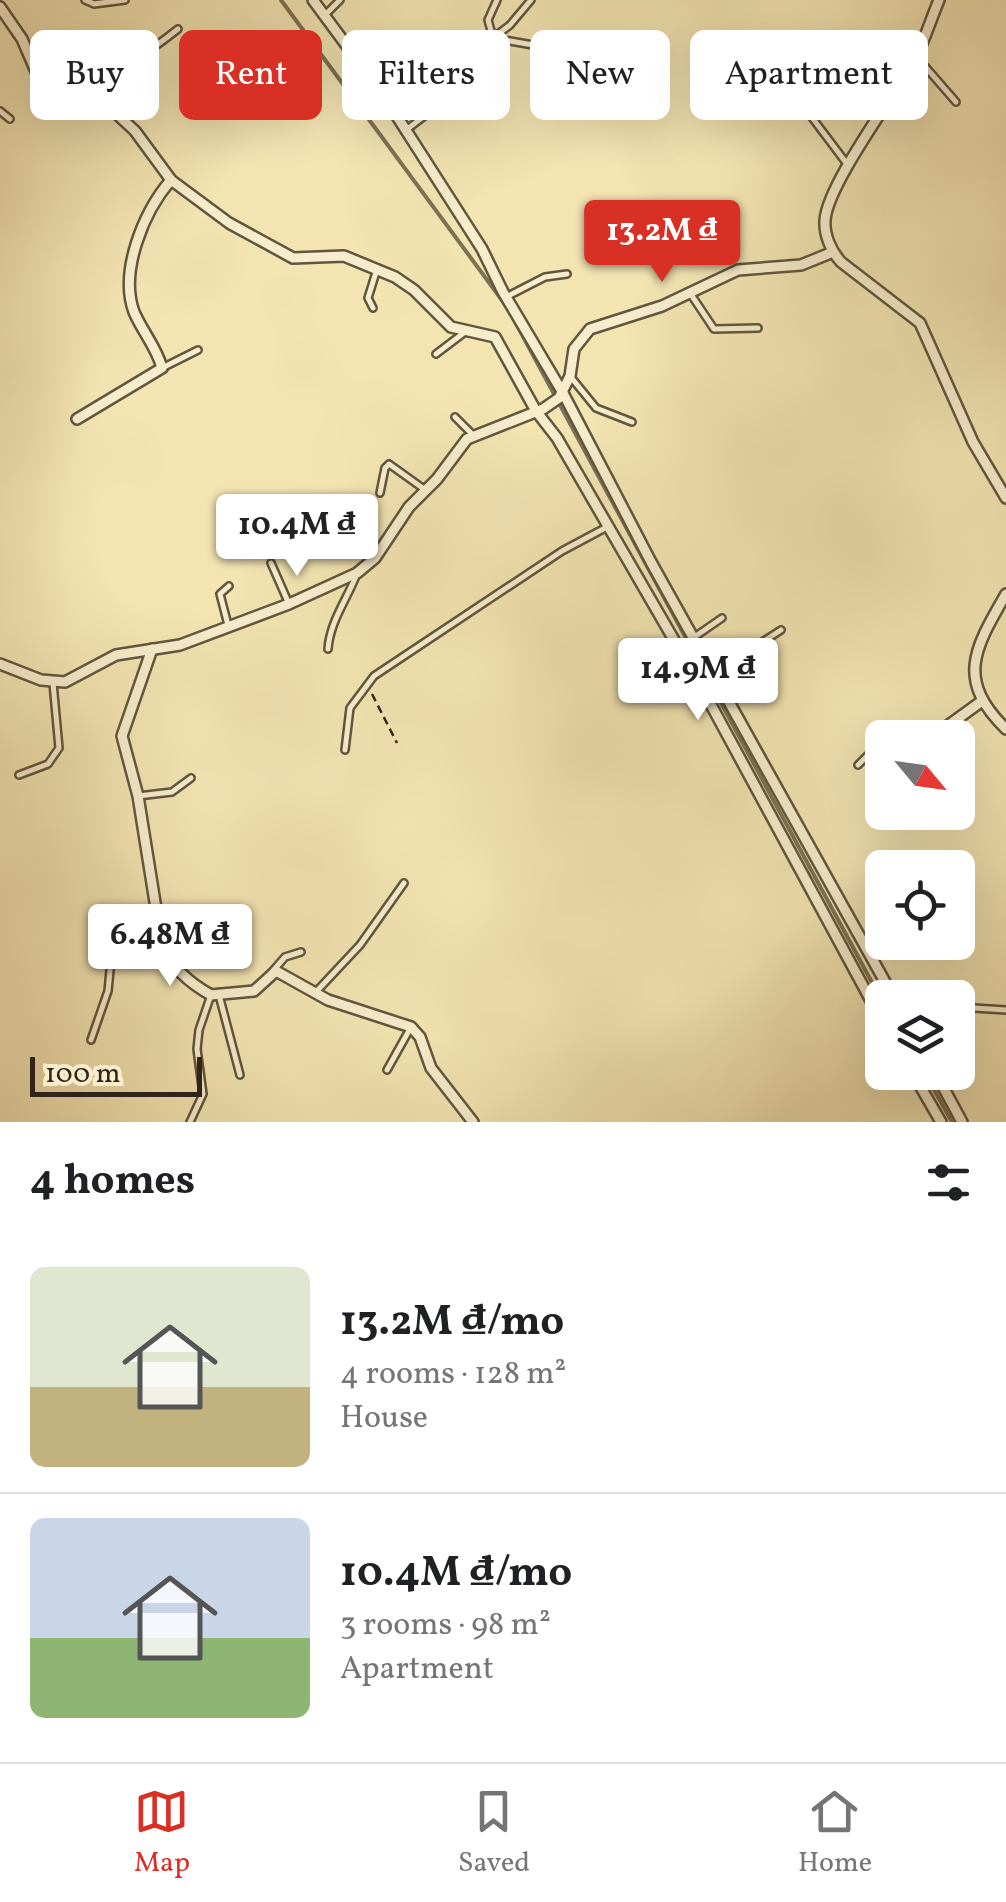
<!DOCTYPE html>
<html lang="en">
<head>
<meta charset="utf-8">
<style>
  body { margin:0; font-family:Vollkorn,serif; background:#f6f6f6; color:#202124; height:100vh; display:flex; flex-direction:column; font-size:38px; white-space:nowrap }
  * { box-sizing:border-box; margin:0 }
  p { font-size:32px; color:#757577 }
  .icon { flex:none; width:55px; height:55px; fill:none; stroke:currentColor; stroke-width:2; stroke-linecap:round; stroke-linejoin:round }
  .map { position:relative; height:1122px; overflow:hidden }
  .panel { display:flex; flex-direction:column; background:#fff; flex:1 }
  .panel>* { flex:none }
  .hud { position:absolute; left:30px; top:30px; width:948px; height:90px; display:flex; gap:20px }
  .needle { width:65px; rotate:119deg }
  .tools { position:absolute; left:865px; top:720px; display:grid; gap:20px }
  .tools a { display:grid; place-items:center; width:110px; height:110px; border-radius:15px; background:#fff; box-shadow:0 10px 40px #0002; font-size:50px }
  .scale { position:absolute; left:30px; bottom:25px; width:172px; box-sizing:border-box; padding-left:10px; border:5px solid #302518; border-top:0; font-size:28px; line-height:35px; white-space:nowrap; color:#302518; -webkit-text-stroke:8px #f7edcd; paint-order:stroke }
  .price { position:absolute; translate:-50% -85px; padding:0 22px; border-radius:10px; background:#fff; color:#222; font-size:32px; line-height:65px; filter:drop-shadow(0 2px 5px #0008) }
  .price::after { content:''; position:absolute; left:50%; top:60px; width:30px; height:22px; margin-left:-15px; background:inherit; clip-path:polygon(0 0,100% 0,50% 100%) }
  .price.on { background:#d93025; color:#fff }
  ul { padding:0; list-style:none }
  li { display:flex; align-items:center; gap:30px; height:250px; padding:0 30px }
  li+li { border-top:2px solid #e0e0e0 }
  li span { display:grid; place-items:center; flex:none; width:280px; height:200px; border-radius:15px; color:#555 }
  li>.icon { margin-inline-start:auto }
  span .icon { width:120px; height:120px; fill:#fffc; stroke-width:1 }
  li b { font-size:42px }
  h2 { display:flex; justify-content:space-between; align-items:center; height:120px; padding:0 30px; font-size:42px }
  .tag { padding:0 35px; border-radius:15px; background:#fff; box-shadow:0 10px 40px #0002; font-size:35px; line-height:90px }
  .tag.on { background:#d93025; color:#fff }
  .tab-bar { display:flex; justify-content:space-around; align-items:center; height:140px; border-top:2px solid #e0e0e0; background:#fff; font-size:28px; color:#757577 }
  .tab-bar a { display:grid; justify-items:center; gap:5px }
  .tab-bar .on { color:#d93025 }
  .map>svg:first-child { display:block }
</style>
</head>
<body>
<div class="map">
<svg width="1006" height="1122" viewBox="0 0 1006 1122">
  <rect width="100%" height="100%" fill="#f3e4b2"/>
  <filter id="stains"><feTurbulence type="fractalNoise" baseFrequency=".002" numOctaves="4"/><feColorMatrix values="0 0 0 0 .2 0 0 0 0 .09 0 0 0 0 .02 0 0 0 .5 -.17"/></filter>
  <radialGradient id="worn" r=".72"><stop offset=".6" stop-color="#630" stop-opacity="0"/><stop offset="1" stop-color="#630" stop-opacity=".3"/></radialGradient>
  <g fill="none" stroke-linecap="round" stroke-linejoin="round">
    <g stroke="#7d7155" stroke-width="4">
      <polyline points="281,0 507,307 882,1001"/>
      <polyline points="924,1072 952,1122"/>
    </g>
    <g stroke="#61553e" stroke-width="10">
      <g id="service">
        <polyline points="85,0 94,4 125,0"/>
        <polyline points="497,0 488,20 493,38 533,45"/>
        <polyline points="326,14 340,0"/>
        <polyline points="916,56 956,102"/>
        <polyline points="780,75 847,164"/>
        <path d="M83 86C119 72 148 53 178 29"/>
        <polyline points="384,96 423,68 493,38 510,25 531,0"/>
        <polyline points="0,111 10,119"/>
        <polyline points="406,130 427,114"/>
        <polyline points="690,293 714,329 758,328"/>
        <polyline points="506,297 545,277 567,274"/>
        <polyline points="373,308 368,298 377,269"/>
        <polyline points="436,354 465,332"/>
        <polyline points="162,368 198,350"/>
        <polyline points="570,376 596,408 632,422"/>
        <polyline points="455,417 473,435"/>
        <polyline points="380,493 385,468 389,464 424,489"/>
        <polyline points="271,563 289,604"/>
        <polyline points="228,625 220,594 229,586"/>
        <polyline points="693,638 722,618"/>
        <path d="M328 649C330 622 346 601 356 576"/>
        <polyline points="714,673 781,630"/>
        <polyline points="345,750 350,708 374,676 562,551 607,527"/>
        <polyline points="858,765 870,753 882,748"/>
        <polyline points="19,775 48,764 59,748 53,683"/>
        <polyline points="138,796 172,792 191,778"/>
        <polyline points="272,972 285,957 301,952"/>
        <polyline points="315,993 360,945 404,883"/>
        <polyline points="219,995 240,1075"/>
        <polyline points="958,1007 1006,1010"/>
        <polyline points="91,1040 108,991 111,960 121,949 157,931"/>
        <polyline points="387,1070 411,1027"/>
        <polyline points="190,1122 203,1094 197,1049 199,1030 211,995"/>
      </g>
    </g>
    <g stroke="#61553e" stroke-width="14">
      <g id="minor">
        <polyline points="313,0 384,96 482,249 503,292 563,393 651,562 894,998"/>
        <path d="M939 0C931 19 925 40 915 58 895 95 828 183 825 220 824 235 831 251 841 262L920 323 973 442 1006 498"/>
        <polyline points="0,7 22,39 41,83 57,89 90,89 135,131 171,180 229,223 293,258 344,256 395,277 414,290 451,327 495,337 536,411 557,438 703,690 882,1021"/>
        <path d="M77 419 162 368C157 348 142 331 134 312 119 271 144 211 171 180"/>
        <path d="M1006 594C975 648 955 679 1006 729"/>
        <path d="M152 649 122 736 138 796 162 946C172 967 191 984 211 995L254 991 276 971 328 1000 411 1027 420 1037 431 1068 473 1122"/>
        <polyline points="0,664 41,680 65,682 116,655 180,645 289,604 357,573 375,558 409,507 437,479 467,439 543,409 559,398 570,376 574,349 590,329 662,306 738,270 801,265 833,252"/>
        <polyline points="931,738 982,701"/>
        <polyline points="882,784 882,783"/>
        <polyline points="912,1072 941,1122"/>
        <polyline points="935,1072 962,1122"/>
      </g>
    </g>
    <polyline stroke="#302518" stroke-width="2.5" stroke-dasharray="8 5" stroke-linecap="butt" points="372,694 397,743"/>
    <use href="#service" stroke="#f7edcd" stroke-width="5"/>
    <use href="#minor" stroke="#f7edcd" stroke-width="9"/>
  </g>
  <rect width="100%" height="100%" filter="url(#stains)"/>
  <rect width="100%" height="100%" fill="url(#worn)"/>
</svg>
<div class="tools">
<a><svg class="needle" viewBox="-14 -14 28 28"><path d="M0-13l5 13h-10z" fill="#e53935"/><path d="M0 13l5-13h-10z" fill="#757577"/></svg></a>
<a><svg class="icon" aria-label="locate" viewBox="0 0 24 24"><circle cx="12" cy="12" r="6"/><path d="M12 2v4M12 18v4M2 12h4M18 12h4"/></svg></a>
<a><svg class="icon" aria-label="layers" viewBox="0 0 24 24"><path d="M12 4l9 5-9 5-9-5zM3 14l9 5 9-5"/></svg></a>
</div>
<div class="scale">100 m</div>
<b class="price on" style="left:662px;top:285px">13.2M ₫</b>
<b class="price" style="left:297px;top:579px">10.4M ₫</b>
<b class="price" style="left:698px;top:723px">14.9M ₫</b>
<b class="price" style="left:170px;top:989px">6.48M ₫</b>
<div class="hud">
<a class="tag">Buy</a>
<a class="tag on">Rent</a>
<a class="tag">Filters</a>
<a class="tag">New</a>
<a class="tag">Apartment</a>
</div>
</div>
<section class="panel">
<h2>4 homes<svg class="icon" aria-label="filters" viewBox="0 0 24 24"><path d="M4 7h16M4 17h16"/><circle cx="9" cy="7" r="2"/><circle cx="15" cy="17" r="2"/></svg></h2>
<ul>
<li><span style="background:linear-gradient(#dfe7d0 60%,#c2b280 0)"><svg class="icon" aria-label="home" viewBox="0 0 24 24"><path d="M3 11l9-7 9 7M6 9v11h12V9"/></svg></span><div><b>13.2M ₫/mo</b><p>4 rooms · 128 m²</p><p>House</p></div></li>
<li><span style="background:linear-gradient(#c9d6e8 60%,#8fb573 0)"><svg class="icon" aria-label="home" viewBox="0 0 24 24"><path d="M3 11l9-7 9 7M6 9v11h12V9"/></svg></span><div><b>10.4M ₫/mo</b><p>3 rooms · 98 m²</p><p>Apartment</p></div></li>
</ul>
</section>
<nav class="tab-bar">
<a class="on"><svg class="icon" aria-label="map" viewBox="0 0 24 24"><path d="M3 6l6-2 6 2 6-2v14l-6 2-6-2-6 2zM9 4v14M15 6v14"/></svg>Map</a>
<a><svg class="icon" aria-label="saved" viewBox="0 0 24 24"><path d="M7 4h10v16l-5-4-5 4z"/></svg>Saved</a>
<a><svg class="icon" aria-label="home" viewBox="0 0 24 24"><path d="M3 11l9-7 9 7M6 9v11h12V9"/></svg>Home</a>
</nav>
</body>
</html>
